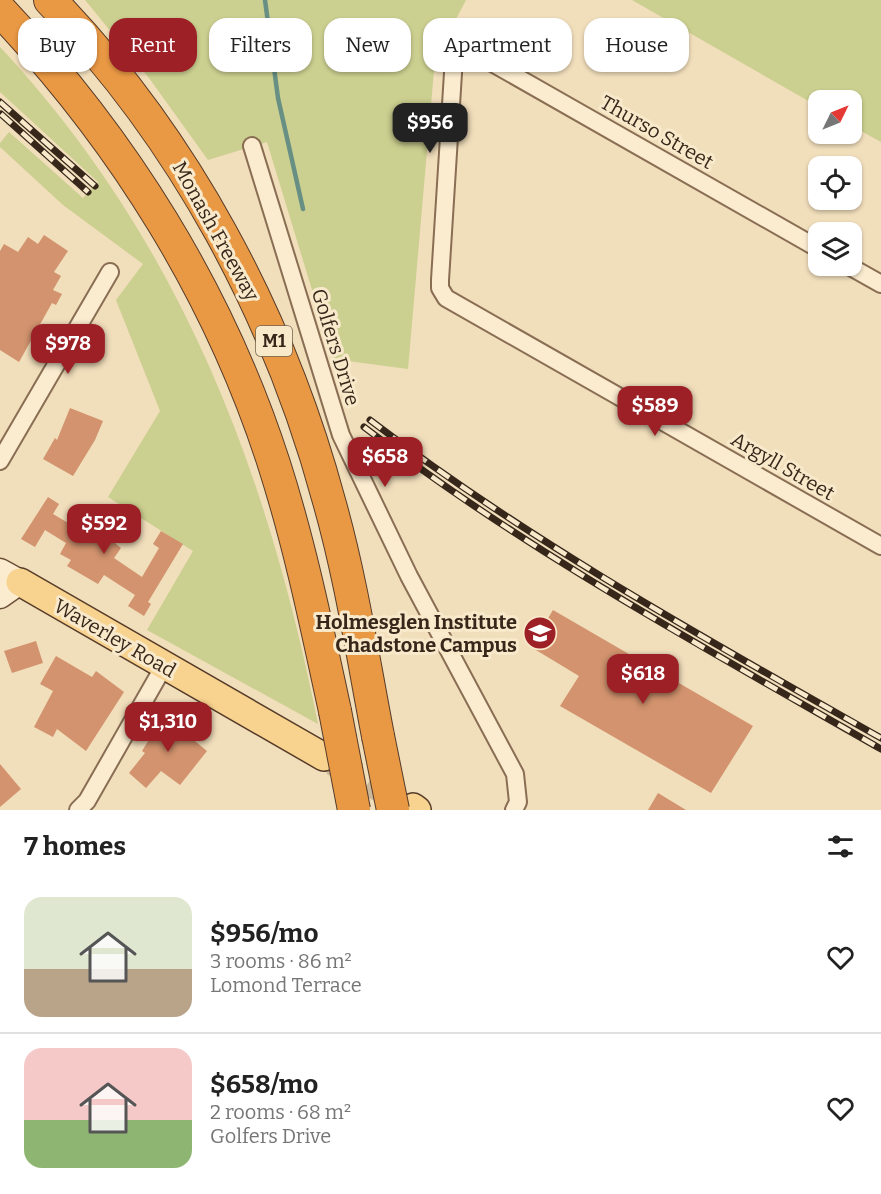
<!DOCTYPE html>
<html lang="en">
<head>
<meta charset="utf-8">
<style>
  body { margin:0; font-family:Bitter,serif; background:#f6f6f6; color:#222; height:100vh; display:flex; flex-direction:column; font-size:22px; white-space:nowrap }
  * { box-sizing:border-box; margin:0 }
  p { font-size:20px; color:#767676 }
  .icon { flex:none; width:33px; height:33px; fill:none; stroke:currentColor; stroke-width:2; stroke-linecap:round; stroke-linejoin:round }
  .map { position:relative; height:810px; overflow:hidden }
  .panel { display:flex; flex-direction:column; background:#fff; flex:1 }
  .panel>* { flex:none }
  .hud { position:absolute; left:18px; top:18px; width:846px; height:54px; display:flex; gap:12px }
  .needle { width:39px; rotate:47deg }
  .tools { position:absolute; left:808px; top:90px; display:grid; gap:12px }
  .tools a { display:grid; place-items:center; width:54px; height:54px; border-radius:12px; background:#fff; box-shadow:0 2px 4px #0004; font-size:30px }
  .price { position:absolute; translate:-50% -51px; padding:0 14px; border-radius:12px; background:#9d2027; color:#fff; font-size:20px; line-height:39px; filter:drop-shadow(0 2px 3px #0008) }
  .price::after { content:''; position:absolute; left:50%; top:36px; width:18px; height:14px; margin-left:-9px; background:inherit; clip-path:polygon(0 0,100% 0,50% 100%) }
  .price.current { background:#222; color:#fff }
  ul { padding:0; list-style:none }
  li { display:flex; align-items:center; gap:18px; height:150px; padding:0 24px }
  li+li { border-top:2px solid #e0e0e0 }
  li span { display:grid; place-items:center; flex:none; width:168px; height:120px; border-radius:18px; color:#555 }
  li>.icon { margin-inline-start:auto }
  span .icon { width:72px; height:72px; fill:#fffc; stroke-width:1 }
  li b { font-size:26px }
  h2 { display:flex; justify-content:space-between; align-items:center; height:72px; padding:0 24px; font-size:26px }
  .pill { padding:0 21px; border-radius:18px; background:#fff; box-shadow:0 2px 4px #0004; font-size:21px; line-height:54px }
  .pill.current { background:#9d2027; color:#fff }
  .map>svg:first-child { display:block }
</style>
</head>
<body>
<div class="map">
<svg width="881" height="810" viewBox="0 0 881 810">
  <rect width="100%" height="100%" fill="#f1debb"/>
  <g fill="#cbcf8f">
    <polygon points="85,0 466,0 435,59 408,369 333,359 267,142 208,160 149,78"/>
    <polygon points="632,0 881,0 881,142 852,126 852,100 819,100 819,107"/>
    <path d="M0 47C180 240 267 469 318 724L147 630 193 551 108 497 160 411 116 300 143 264 63 205 0 147V143L9 132 83 198 98 182 0 92Z"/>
  </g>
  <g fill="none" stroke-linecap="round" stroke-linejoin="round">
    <polyline stroke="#678f83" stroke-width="4.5" points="265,0 278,98 303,209"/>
  </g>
  <g fill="#d2936e">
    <polygon points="44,235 68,251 54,272 61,276 53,290 62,294 56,305 52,303 19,362 0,350 0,251 4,244 18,252 28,237 38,244"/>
    <polygon points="70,408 103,421 95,440 73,476 43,459 55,438 57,440"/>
    <polygon points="48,497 59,504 53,514 75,527 79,520 104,534 121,548 114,558 142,577 159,548 153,544 161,531 183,544 148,602 151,604 144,616 128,606 135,595 104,575 98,584 67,566 71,560 60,554 66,543 45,530 35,547 21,539"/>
    <polygon points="553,610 753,726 711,793 560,706 579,676 531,647"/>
    <polygon points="36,641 43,663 12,673 4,651"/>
    <polygon points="56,656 92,677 96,671 124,692 86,751 57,729 53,737 34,727 53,691 40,684"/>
    <polygon points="169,710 188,727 184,732 207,751 180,785 161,771 146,788 129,773 145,753 142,751 155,730 153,728"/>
    <polygon points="0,764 21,789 0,807"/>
    <polygon points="658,793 686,810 648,810"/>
  </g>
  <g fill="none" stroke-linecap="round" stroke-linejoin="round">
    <polyline stroke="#ccb99b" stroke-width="27" stroke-dasharray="27 14" stroke-linecap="butt" points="333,762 404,802"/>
    <g stroke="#896e54" stroke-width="20">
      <g id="street">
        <polyline points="252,146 341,435 409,576 515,774 518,802 514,810"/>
        <polyline points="819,249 466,48 460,49 454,57 440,280 440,288 446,298 881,546"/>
        <polyline points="849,266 881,284"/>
        <polyline points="0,461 110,272"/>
        <polyline points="78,810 87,801 164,666"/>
      </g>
    </g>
    <g stroke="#6b4f37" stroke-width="27">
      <polyline id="secondary" points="0,571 20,582 0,596"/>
    </g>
    <g stroke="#563c29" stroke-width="30">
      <g id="primary">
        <polyline points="20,582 324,757"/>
        <polyline points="413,807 417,810"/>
      </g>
    </g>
    <g stroke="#563c29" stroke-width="34">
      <g id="highway">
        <path d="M50 0C184 138 279 316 329 501 351 578 363 658 378 736"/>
        <path d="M0 10C123 140 219 293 274 464 300 545 317 628 335 711"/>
      </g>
    </g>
    <use href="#street" stroke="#fbeccf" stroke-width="16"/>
    <use href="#secondary" stroke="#fbeccf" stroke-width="24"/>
    <use href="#primary" stroke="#f8d28f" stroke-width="27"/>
    <use href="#highway" stroke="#e99844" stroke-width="32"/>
    <g stroke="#37271a" stroke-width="7">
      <g id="rail">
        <polyline points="0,102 95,186"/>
        <polyline points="1,114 88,192"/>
        <path d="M370 420C530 542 706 639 881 738"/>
        <path d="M364 427C526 551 705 648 881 749"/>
      </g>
    </g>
    <use href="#rail" stroke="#f8e9cb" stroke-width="4.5" stroke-dasharray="14" stroke-linecap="butt"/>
    <g stroke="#563c29" stroke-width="34" stroke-linecap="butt">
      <g id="highway-bridge">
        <polyline points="335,711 354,810"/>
        <polyline points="378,736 393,810"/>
      </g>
    </g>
    <use href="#highway-bridge" stroke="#e99844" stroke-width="32"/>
  </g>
  <defs>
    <g id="university-disc" transform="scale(1.725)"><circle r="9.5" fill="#9d2027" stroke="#f8e9cb"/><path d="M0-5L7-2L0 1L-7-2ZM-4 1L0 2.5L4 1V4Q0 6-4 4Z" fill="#fff"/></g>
  </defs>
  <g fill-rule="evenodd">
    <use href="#university-disc" x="540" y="633"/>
  </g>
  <g text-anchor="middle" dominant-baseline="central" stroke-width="6" stroke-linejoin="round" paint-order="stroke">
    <rect fill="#f8e9cb" stroke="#71614f" stroke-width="1.5" x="256" y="326" width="36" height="30" rx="4.5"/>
    <g font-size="18" font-weight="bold" fill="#37271a">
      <text x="274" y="341">M1</text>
    </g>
    <g font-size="20" fill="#37271a" stroke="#f8e9cb">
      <text transform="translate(657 132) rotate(30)">Thurso Street</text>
      <text transform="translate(216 231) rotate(61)">Monash Freeway</text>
      <text transform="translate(336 347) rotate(73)">Golfers Drive</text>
      <text transform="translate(783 466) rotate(30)">Argyll Street</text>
      <text transform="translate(115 638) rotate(30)">Waverley Road</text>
    </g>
    <g font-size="20" font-weight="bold" fill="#37271a" stroke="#f8e9cb" text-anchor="end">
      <text x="517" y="622">Holmesglen Institute<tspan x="517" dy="23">Chadstone Campus</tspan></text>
    </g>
  </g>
</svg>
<div class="tools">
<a><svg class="needle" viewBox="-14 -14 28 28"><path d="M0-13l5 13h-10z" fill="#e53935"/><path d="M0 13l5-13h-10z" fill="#767676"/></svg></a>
<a><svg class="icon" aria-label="locate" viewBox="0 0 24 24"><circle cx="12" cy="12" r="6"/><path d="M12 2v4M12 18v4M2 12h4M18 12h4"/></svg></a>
<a><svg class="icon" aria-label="layers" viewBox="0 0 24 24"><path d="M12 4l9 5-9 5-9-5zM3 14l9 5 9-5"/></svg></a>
</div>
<b class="price current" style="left:430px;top:154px">$956</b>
<b class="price" style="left:68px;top:375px">$978</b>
<b class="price" style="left:655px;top:437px">$589</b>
<b class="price" style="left:385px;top:488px">$658</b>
<b class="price" style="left:104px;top:555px">$592</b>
<b class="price" style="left:643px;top:705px">$618</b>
<b class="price" style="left:168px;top:753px">$1,310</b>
<div class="hud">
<a class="pill">Buy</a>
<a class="pill current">Rent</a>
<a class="pill">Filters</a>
<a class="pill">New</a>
<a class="pill">Apartment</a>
<a class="pill">House</a>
</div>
</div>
<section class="panel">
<h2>7 homes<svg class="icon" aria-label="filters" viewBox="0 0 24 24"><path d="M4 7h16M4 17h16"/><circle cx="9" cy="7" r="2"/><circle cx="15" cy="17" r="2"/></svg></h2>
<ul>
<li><span style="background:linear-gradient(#dfe7d0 60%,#b9a48a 0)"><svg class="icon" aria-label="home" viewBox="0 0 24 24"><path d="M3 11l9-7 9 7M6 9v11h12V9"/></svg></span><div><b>$956/mo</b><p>3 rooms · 86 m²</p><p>Lomond Terrace</p></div><svg class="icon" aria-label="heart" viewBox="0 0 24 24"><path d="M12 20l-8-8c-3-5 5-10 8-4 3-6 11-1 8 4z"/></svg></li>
<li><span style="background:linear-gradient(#f6c9c9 60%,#8fb573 0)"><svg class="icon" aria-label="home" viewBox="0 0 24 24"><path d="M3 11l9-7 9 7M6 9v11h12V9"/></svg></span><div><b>$658/mo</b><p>2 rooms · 68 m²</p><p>Golfers Drive</p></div><svg class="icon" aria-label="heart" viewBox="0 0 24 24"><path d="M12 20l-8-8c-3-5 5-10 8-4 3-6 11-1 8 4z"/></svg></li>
</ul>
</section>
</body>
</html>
